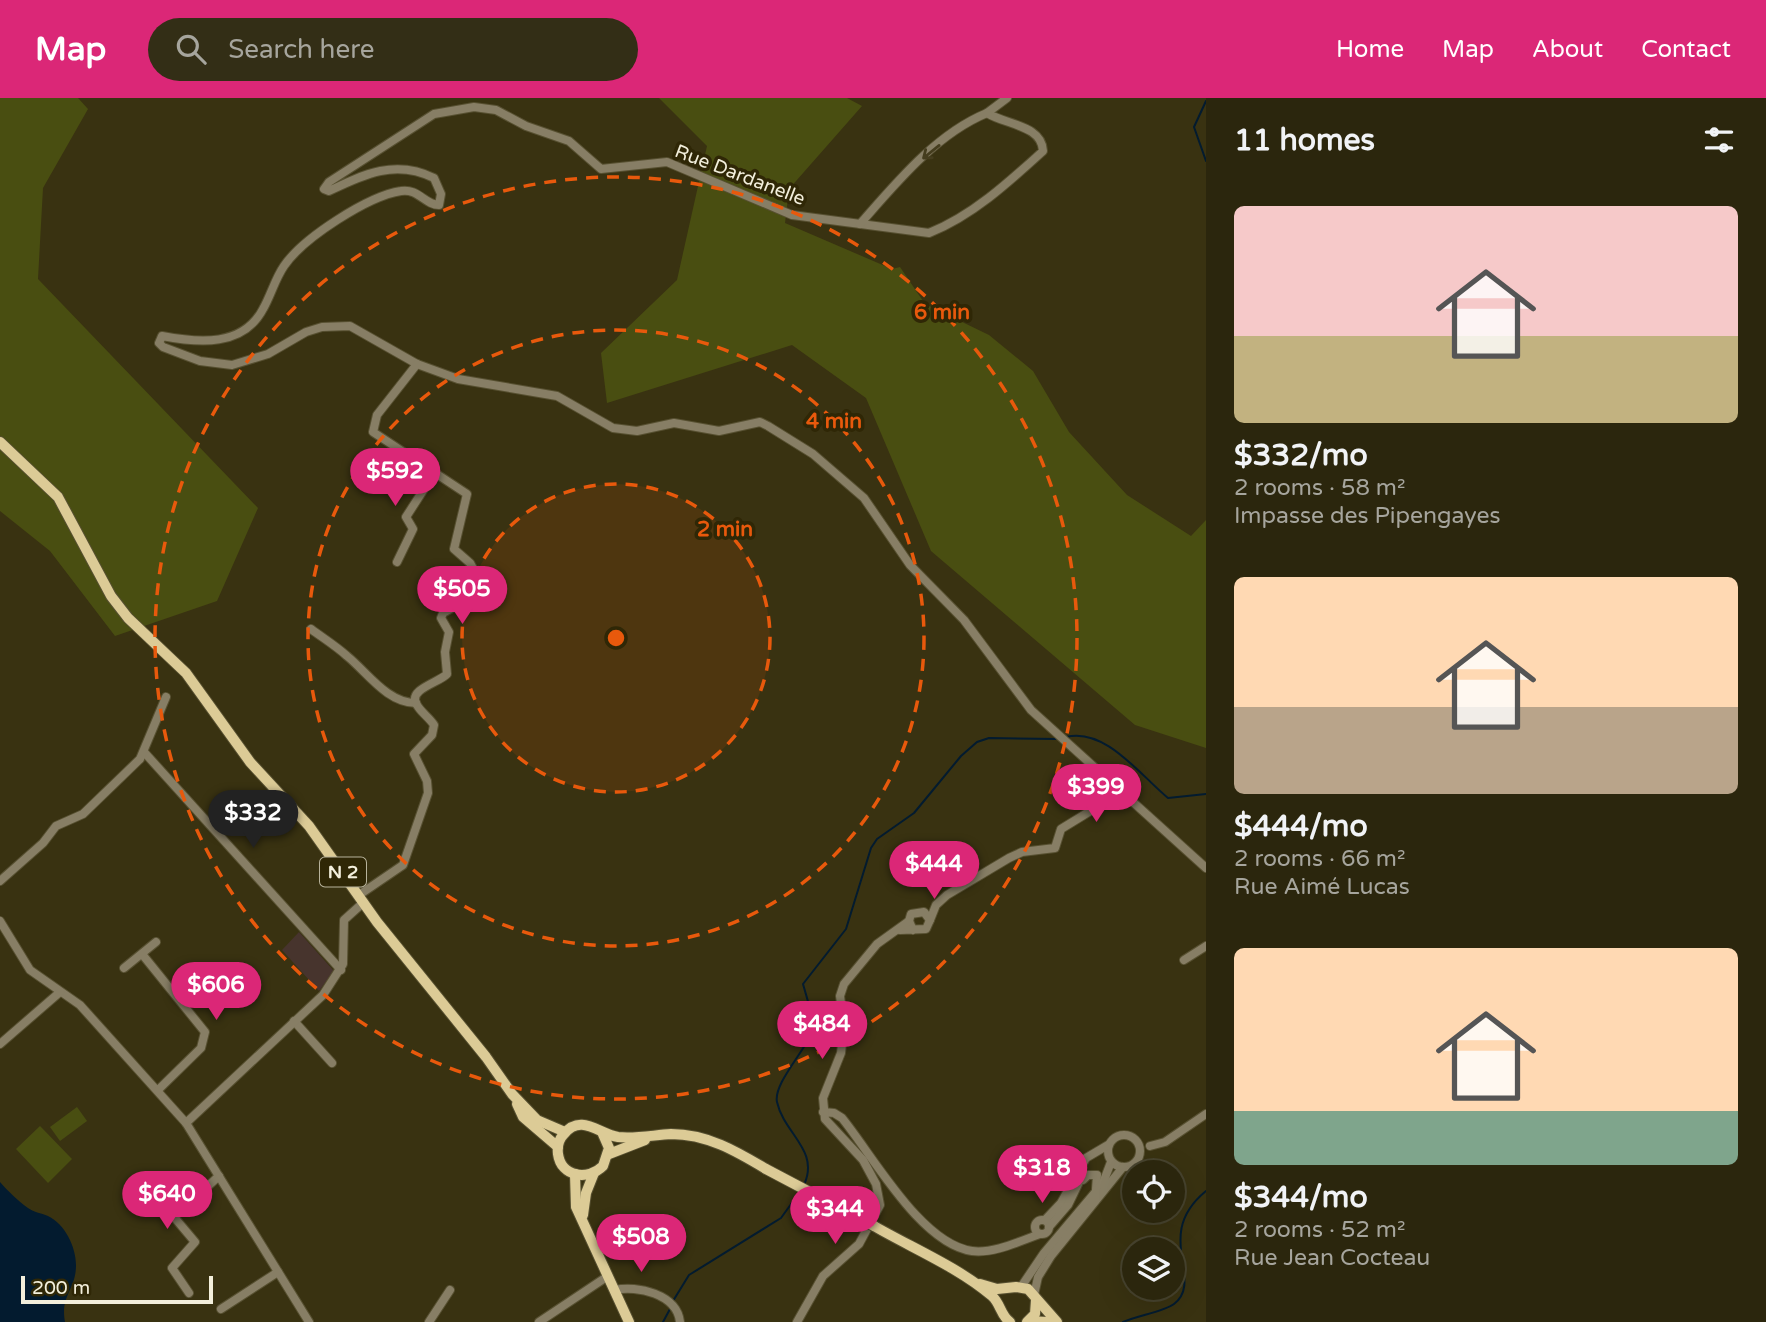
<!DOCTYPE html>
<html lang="en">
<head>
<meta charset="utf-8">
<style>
  body { margin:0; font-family:"Varela Round",sans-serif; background:#332e16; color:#f1f3f6; height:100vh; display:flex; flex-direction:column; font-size:26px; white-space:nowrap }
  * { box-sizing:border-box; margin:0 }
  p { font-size:23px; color:#a6a59d }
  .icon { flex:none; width:38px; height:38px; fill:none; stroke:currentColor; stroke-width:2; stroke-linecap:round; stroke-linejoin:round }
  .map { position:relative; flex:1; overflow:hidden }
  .sheet { display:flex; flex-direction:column; background:#2b260d; width:560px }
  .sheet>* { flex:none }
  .controls { position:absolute; left:1122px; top:1062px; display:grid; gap:14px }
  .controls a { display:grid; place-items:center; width:63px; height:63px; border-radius:50%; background:#2b260d; box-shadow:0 7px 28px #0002,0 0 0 2px #47432e; font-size:35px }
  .scale { position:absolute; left:21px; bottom:18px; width:192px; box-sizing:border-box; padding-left:7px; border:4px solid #f3efdc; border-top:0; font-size:19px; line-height:24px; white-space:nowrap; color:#f3efdc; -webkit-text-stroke:5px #2f2706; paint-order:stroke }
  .price { position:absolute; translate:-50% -60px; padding:0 16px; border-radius:24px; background:#db2777; color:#fff; font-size:23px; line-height:46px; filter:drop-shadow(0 2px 4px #0008) }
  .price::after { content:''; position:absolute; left:50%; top:42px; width:21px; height:16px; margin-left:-10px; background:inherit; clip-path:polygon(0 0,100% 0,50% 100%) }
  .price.current { background:#222; color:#fff }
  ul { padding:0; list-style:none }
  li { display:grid; align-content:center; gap:14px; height:371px; padding:0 28px }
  li span { display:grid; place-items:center; height:217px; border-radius:10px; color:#555 }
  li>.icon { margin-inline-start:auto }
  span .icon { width:126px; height:126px; fill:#fffc; stroke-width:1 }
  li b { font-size:30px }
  h2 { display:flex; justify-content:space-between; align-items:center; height:84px; padding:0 28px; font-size:30px }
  header { display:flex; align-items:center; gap:42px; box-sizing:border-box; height:98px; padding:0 35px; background:#db2777; color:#fff }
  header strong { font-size:33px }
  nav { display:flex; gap:38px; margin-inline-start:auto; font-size:24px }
  .search { width:490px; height:63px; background:#332e16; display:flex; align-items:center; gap:18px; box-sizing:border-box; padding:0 24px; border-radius:38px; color:#a6a59d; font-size:26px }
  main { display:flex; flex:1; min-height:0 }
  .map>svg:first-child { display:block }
</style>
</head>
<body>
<header>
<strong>Map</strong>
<div class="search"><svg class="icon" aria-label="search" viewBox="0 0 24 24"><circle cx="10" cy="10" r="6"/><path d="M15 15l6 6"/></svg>Search here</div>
<nav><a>Home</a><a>Map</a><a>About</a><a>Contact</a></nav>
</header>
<main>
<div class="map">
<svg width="1206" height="1224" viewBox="0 0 1206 1224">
  <rect width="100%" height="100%" fill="#393211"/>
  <polygon fill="#47342d" points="299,834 334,873 319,893 282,852"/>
  <g fill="#494e11">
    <polygon points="0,0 78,0 88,11 43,90 38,181 258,410 217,503 115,538 50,453 0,413"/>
    <polygon points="659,0 847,0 862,8 789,91 785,125 892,171 900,169 925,206 989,237 1033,273 1069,334 1127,397 1191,438 1206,422 1206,650 1135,627 931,453 866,300 792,247 607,305 601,255 677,182 707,48"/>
    <polygon points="77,1009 87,1023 60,1043 50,1029"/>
    <polygon points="40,1028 72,1061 48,1085 16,1051"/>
  </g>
  <path fill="#031b2f" d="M0 1084C8 1093 18 1103 28 1110 33 1114 41 1115 48 1118 65 1126 76 1149 76 1167 76 1192 60 1197 65 1224H0Z"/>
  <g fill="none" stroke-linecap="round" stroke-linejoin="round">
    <g stroke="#031b2f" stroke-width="2">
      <polyline points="1206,3 1194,29 1206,63"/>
      <path d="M1066 639C1105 629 1140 677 1168 700L1206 696"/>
      <path d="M804 1087C820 1052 784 1036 777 1004 773 985 808 950 815 928L803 886 846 831 871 750 877 741 914 715 961 658 977 644 989 640 1057 641"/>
      <polyline points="673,1203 689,1177 781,1120 799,1095"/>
      <polyline points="663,1224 670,1211"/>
      <path d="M1123 1224C1137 1218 1165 1213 1174 1206 1205 1182 1152 1137 1206 1093"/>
    </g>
    <g stroke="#575031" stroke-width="10">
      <g id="minor">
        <path d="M1007 0 987 15C1006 27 1042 27 1043 53 1009 84 972 118 929 135L792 117 667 64 601 71 569 43 526 28 496 12 474 9 434 16 329 84 324 91 329 93C364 76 396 61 434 80L441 96 439 107C425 107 418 90 401 93 368 98 303 140 284 168 275 181 271 197 263 211 243 249 199 245 162 238L159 245 163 249 200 263 232 267 268 256 306 234 322 229 350 228 417 266 458 281 557 298 613 330 637 333 674 325 719 333 760 324 768 328 813 356 864 400 910 467 964 522 1031 612 1206 770"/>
        <path d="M860 126C896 85 936 36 987 15"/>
        <polyline points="397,464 413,431 406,419 435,374"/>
        <path d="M311 531C323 540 336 548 347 558 367 574 387 605 416 605"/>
        <polyline points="144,654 341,872"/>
        <polyline points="0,783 43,745 56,728 83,716 140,661 166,599"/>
        <path d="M359 797 403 767 428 695 427 683 414 656 432 637 434 627C429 619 419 613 416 605 409 591 440 584 447 576L445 554 449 534 441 520 443 515 463 504 476 476 470 465 454 451 467 396 373 334 377 317 417 266"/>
        <polyline points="930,822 936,807 947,797 1009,760 1022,754 1055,750 1061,731 1123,693"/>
        <polyline points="0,823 30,872 80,907 186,1025 309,1224"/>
        <polyline points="900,832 926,831 930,822 924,814 911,816 909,823 913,832"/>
        <polyline points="142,856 205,934 201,950 158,992"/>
        <polyline points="1184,862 1206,848"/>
        <polyline points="124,870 156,844"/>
        <polyline points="294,923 332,965"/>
        <polyline points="0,946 60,894"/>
        <path d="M823 1014 834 1015 842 1020C873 1058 921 1146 972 1153 993 1156 1020 1143 1040 1136"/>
        <polyline points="186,1025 323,897 343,866 344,822 364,804"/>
        <circle cx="1124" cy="1053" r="16"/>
        <polyline points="1150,1048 1165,1044 1206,1016"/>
        <polyline points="1083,1082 1088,1077 1097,1077 1096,1091"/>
        <circle cx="1042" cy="1129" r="7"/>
        <polyline points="1045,1122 1061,1105 1086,1060 1108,1047"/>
        <polyline points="1049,1129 1068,1107 1083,1076"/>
        <polyline points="1021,1189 1044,1155 1103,1085 1111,1064"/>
        <path d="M615 1192C637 1187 677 1196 680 1224"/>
        <polyline points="189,1195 172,1170 195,1144 174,1119 219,1078"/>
        <polyline points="1034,1197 1038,1179 1051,1158 1123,1069"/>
        <polyline points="221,1211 278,1174"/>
        <polyline points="429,1224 450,1192"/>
        <polyline points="539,1224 608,1178"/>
        <polyline points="797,1224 823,1178 859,1146 880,1107 876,1086 863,1062 825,1021 823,1000 841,955 844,928 840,898 844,886 877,846 909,823"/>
      </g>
    </g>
    <g stroke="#575031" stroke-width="12">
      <g id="major">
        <polyline points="0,344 58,399 111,498 128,520 186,575 250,664 309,728 377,824 486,959 512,996 537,1022 565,1034"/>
        <polyline points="517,1006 523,1019 558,1049"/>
        <path d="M602 1034 609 1050 603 1068C588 1083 561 1079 558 1056 557 1048 559 1041 564 1036 581 1015 599 1036 618 1039 635 1041 654 1037 671 1036 707 1036 736 1053 766 1071"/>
        <polyline points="609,1056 645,1042"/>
        <polyline points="575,1076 576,1109 629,1224"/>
        <polyline points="583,1117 586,1095 594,1075"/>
        <path d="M874 1128C912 1150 958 1169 992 1198 1001 1206 1000 1217 1010 1224"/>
        <polyline points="980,1186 997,1191 1016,1189 1028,1191 1057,1224"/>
        <polyline points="1029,1223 1047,1224"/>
        <polyline points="1027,1224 1035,1216 1036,1202"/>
      </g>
    </g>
    <use href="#minor" stroke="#877e65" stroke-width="8"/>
    <use href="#major" stroke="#dccb96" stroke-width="10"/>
    <g stroke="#575031" stroke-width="12" stroke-linecap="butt">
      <polyline id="major-bridge" points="766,1071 874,1128"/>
    </g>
    <use href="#major-bridge" stroke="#dccb96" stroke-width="10"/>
  </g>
  <defs><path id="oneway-shaft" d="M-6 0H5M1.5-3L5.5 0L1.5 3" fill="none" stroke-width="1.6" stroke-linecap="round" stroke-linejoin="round" transform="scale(1.75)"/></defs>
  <use stroke="#453d1e" href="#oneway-shaft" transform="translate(931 54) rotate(141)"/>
  <circle cx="616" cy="540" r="154" fill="#e8590c" fill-opacity=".12"/>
  <g fill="none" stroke="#e8590c" stroke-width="3.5" stroke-dasharray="12 9">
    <circle cx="616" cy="540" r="154"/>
    <circle cx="616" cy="540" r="308"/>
    <circle cx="616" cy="540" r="461"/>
  </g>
  <g text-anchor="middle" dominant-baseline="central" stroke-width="7" stroke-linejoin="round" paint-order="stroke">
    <rect fill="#2f2706" stroke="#b8b39c" stroke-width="2" x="320" y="759.5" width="46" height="29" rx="5"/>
    <g font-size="18" font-weight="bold" fill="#f3efdc">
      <text x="343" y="774">N 2</text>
    </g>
    <g font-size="19" fill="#f3efdc" stroke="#2f2706">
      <text transform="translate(740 77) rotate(21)">Rue Dardanelle</text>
    </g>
  </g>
  <circle cx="616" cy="540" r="10" fill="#e8590c" stroke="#2f2706" stroke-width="3.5"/>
  <g font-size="21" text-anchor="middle" font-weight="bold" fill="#e8590c" stroke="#2f2706" stroke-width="7" stroke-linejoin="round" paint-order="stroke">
    <text x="942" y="221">6 min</text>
    <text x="834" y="330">4 min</text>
    <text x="725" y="438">2 min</text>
  </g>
</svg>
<div class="controls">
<a><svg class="icon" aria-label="locate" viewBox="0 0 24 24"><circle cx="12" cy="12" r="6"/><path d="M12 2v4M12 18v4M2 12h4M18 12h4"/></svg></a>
<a><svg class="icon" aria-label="layers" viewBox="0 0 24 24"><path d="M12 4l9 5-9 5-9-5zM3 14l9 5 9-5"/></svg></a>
</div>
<div class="scale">200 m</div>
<b class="price" style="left:395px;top:410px">$592</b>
<b class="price" style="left:462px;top:528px">$505</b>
<b class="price" style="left:1096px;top:726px">$399</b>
<b class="price current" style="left:253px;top:752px">$332</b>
<b class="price" style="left:934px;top:803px">$444</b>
<b class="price" style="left:216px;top:924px">$606</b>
<b class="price" style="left:822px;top:963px">$484</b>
<b class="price" style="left:1042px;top:1107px">$318</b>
<b class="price" style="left:167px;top:1133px">$640</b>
<b class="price" style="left:835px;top:1148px">$344</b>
<b class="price" style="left:641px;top:1176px">$508</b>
</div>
<section class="sheet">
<h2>11 homes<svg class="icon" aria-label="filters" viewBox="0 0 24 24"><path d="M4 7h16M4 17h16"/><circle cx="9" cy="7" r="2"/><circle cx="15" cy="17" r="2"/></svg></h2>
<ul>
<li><span style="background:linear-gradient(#f6c9c9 60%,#c2b280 0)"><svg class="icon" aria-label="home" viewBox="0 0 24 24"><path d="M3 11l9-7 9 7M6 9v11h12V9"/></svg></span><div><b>$332/mo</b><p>2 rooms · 58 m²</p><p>Impasse des Pipengayes</p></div></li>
<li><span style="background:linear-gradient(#ffd9b3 60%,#b9a48a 0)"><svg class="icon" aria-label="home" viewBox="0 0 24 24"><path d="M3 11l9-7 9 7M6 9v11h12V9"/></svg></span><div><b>$444/mo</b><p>2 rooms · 66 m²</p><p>Rue Aimé Lucas</p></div></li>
<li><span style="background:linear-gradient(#ffd9b3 75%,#7fa58c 0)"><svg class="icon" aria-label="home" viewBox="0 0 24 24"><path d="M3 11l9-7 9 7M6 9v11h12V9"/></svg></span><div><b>$344/mo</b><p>2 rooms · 52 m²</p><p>Rue Jean Cocteau</p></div></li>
</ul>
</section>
</main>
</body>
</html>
